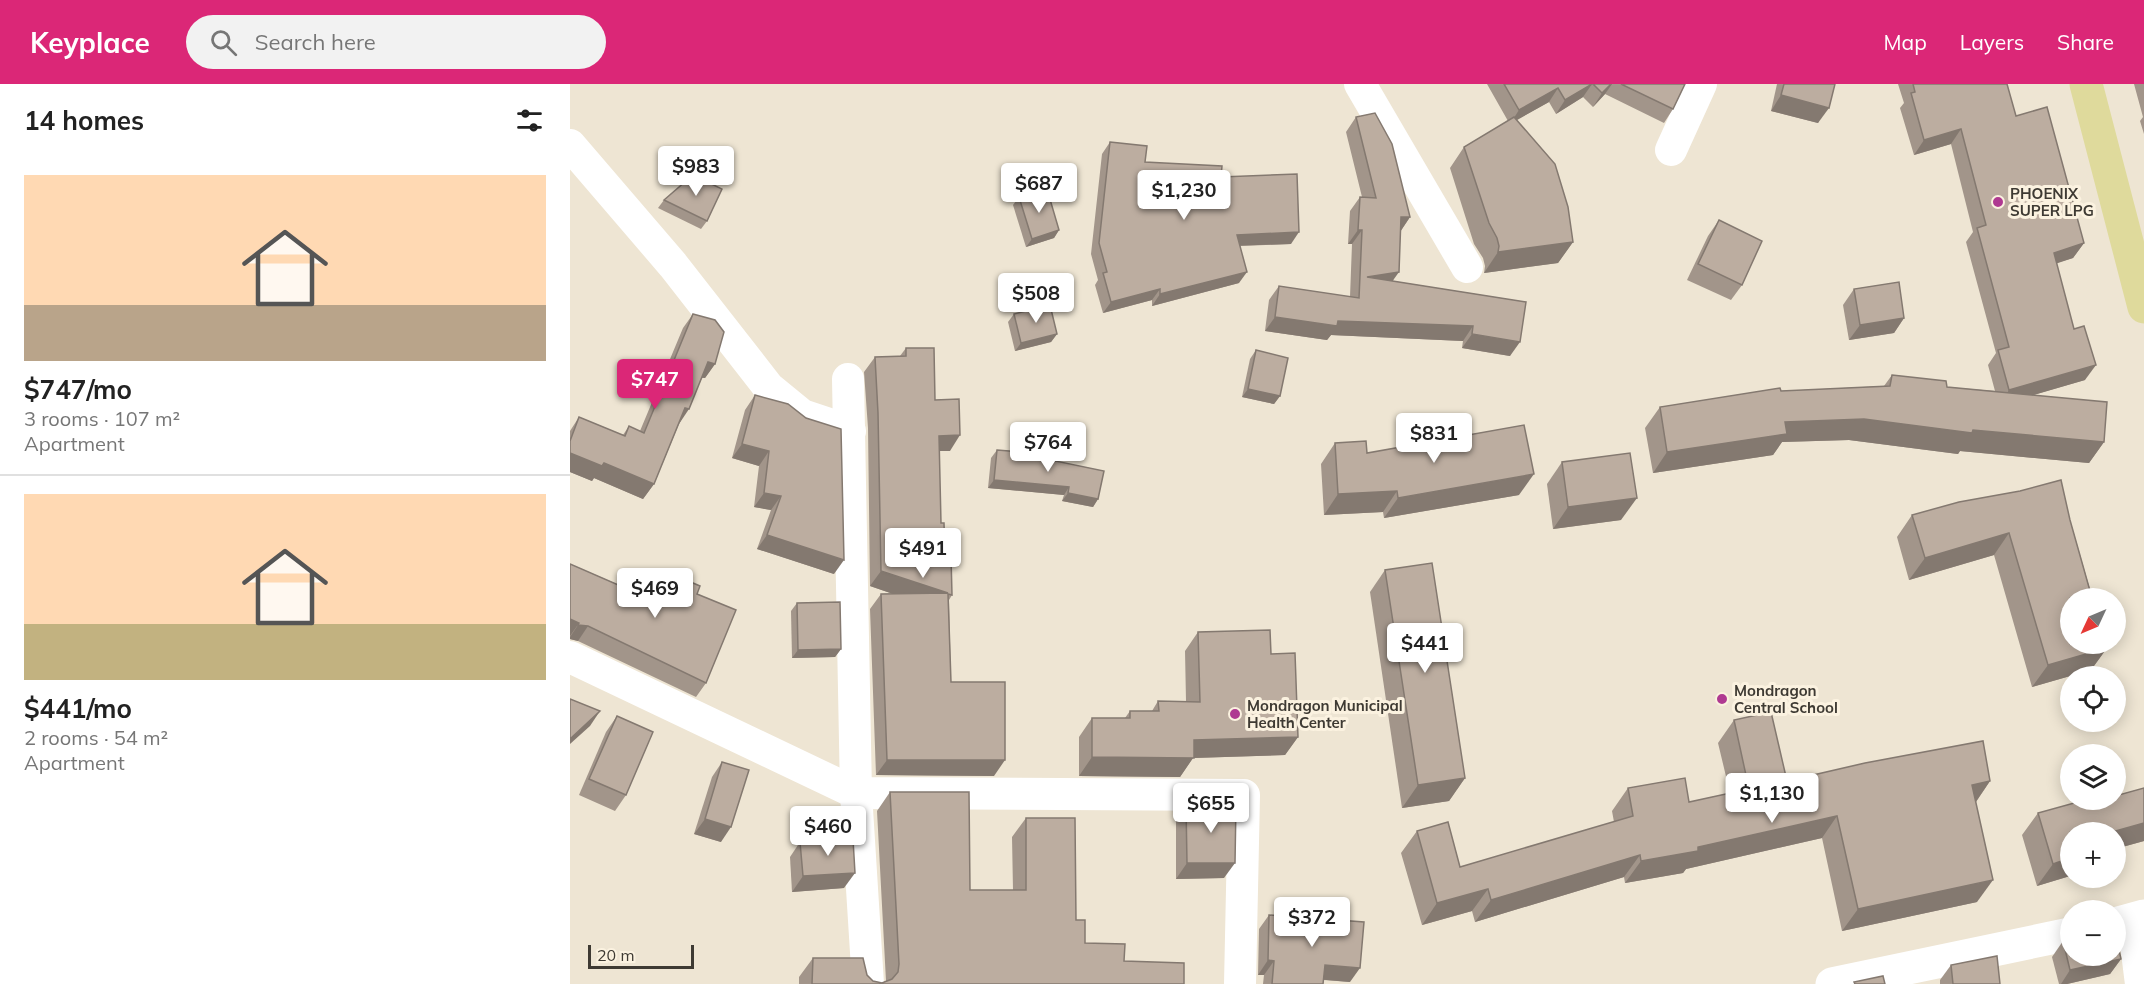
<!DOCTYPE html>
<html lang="en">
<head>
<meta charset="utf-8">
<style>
  body { margin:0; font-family:Mulish,sans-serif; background:#f2f2f2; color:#222; height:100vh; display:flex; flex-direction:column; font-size:22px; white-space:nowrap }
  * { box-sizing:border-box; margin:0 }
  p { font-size:20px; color:#767676 }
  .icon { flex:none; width:33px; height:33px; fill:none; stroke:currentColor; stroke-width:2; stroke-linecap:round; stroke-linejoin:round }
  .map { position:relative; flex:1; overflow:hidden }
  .sheet { display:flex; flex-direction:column; background:#fff; width:570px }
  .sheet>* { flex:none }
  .needle { width:39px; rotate:226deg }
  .fabs { position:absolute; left:1490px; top:504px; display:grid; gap:12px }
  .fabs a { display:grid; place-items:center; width:66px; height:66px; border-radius:50%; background:#fff; box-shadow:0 3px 15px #0003; font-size:30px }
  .scale { position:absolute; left:18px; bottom:15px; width:106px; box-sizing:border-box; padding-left:6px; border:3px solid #3e3a33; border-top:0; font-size:16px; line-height:21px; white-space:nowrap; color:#3e3a33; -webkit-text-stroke:4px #fbf2e0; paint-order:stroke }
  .price { position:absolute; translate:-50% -51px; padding:0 14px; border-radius:6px; background:#fff; color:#222; font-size:20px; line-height:39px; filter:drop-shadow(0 2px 3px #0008) }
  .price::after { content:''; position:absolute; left:50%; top:36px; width:18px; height:14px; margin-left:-9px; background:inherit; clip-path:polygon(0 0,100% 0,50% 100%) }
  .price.on { background:#db2777; color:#fff }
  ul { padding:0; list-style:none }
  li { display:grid; align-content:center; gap:12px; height:318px; padding:0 24px }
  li+li { border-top:2px solid #e0e0e0 }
  li span { display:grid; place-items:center; height:186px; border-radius:0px; color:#555 }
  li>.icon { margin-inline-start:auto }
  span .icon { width:108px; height:108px; fill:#fffc; stroke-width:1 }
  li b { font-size:26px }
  h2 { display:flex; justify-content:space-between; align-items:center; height:72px; padding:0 24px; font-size:26px }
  header { display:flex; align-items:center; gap:36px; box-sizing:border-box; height:84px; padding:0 30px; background:#db2777; color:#fff }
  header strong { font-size:28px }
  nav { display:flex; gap:33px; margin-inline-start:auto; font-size:21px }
  .search { width:420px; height:54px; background:#f2f2f2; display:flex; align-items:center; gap:15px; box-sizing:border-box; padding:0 21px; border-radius:33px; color:#767676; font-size:22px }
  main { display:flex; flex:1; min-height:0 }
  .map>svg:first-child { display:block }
</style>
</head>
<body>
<header>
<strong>Keyplace</strong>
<div class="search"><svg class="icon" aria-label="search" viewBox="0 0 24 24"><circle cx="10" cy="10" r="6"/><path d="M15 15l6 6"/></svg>Search here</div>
<nav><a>Map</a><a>Layers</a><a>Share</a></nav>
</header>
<main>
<section class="sheet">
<h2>14 homes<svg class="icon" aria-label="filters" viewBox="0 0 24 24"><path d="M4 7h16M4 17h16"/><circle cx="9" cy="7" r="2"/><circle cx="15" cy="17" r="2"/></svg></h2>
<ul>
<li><span style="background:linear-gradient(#ffd9b3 70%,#b9a48a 0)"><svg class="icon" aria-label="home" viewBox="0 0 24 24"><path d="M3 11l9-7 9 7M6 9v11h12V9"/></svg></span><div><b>$747/mo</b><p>3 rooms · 107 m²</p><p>Apartment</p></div></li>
<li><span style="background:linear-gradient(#ffd9b3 70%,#c2b280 0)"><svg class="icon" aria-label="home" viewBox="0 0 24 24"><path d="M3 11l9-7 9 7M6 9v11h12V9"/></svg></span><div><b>$441/mo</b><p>2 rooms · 54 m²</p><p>Apartment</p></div></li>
</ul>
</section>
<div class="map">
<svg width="1574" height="900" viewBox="0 0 1574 900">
  <rect width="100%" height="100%" fill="#eee5d3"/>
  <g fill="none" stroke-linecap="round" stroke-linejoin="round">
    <g stroke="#fff" stroke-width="32">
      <polyline points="790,0 897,183"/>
      <polyline points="0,61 103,181 199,304 232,331 280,347"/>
      <polyline points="1101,66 1131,0"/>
      <polyline points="278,295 286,709 298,900"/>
      <polyline points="0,573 286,709 674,711 670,900"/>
      <polyline points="1563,836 1571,900"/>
    </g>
    <g stroke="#fff" stroke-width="33">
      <polyline points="1545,840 1574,832"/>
      <polyline points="1262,900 1500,850"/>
    </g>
    <polyline stroke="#dfda9c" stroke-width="33" points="1516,0 1574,223"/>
  </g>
  <g fill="#a2958a">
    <polygon points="917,0 1115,0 1103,25 1094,39 1035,10 1023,23 1013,13 986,30 979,18 946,36 1003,158 988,179 914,189 915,182 913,174 904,160 880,84 894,63 938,37"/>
    <polygon points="1207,0 1265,0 1248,39 1201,27"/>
    <polygon points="1328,0 1437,0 1446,32 1514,159 1503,174 1486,179 1515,296 1463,311 1534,358 1519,379 1390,367 1388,370 1279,356 1212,358 1203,371 1083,389 1075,344 1090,323 1211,307 1314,302 1322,291 1377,303 1425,307 1418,281 1426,269 1396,158 1403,148 1381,60 1344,71 1330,24 1334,19"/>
    <polygon points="1564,0 1574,0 1574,50 1570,37 1573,33"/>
    <polygon points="786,33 840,133 830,148 823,197 956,218 940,272 892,264 893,257 761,251 757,256 695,247 699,216 709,202 780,213 782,160 778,160 780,127 790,113 792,113 776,48"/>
    <polygon points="540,58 575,78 651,93 721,160 670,162 669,199 582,222 582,216 533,229 525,201 528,196 521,170 532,70"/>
    <polygon points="449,113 489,146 484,154 456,163 443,121"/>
    <polygon points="94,116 137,137 131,145 88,124"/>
    <polygon points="1149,136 1172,201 1161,216 1117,196 1138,152"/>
    <polygon points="1284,205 1334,234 1324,249 1279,256 1273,221"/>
    <polygon points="123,230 145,280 135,294 132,294 109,340 84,400 73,415 24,394 22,397 0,388 0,347 9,333 53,351 59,342 70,347 113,244"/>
    <polygon points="444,230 487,250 481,258 445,267 438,238"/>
    <polygon points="336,264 365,316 380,367 369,367 371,439 375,473 382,511 379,516 381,598 424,692 306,691 300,525 311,510 323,510 300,502 298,344 294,288 305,273 330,272"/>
    <polygon points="686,266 710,312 704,320 672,313 680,275"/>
    <polygon points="185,311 264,490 187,465 201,426 184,423 189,382 162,374 175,326"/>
    <polygon points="765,359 797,369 949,411 814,434 813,428 754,431 751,380"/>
    <polygon points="427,366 461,372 528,415 523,423 492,417 494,411 418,404 421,374"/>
    <polygon points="992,378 1051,436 983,445 977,400"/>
    <polygon points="1342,431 1500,436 1537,564 1521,586 1462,603 1424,471 1339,496 1327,453"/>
    <polygon points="0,480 75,512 80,499 90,485 127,510 136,599 126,613 8,557 0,555"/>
    <polygon points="815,486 895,694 879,717 832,724 800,508"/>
    <polygon points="227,519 271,565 265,573 222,574 221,527"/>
    <polygon points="628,548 701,570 728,653 715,671 623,674 610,693 509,692 509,653 522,634 555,634 560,627 582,627 588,617 616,617 615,567"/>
    <polygon points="47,632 56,711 45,727 9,711 36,648"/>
    <polygon points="1164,636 1217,697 1420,697 1406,718 1407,818 1272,847 1252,754 1116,785 1113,789 1055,799 1054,793 905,838 902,827 852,841 831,769 847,747 890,783 1044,738 1042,727 1058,704 1119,718 1160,709 1148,659"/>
    <polygon points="152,678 151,758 124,750 142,693"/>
    <polygon points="1574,704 1574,757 1545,765 1500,748 1500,792 1467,802 1452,751 1468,729 1520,719"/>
    <polygon points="320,708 400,806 443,806 442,753 456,734 506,836 515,859 554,877 614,900 229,900 229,893 243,874 297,891 303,897 312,899 316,897 307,727"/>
    <polygon points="616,721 654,794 606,795 606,736"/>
    <polygon points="230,758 274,804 222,808 220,773"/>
    <polygon points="699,831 780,898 754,896 753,900 693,900 694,891 688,891 689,845"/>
    <polygon points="1493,857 1551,875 1540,890 1497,900 1489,900 1482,873"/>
    <polygon points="1381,881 1430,900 1370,900 1370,896"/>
  </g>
  <g fill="#847970">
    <polygon points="1022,0 1013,13 986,30 995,16"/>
    <polygon points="1041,0 1042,0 1035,10 1023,23 1032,9"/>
    <polygon points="988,4 979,18 940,40 949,26"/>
    <polygon points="1211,11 1259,24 1248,39 1201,27"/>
    <polygon points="1391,45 1381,60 1344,71 1354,56"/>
    <polygon points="831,133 840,133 830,148"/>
    <polygon points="489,146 484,154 456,163 462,155"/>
    <polygon points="788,146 792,146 782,160 778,160"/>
    <polygon points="729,148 721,160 659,162 667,151"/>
    <polygon points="1003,158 988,179 914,189 928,168"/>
    <polygon points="1514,159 1503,174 1473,184 1484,169"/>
    <polygon points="677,188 669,199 582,222 590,210"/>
    <polygon points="829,188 819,202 797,193"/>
    <polygon points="590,205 582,216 533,229 541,218"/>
    <polygon points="705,233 768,237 903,242 893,257 761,251 757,256 695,247"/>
    <polygon points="1334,234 1324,249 1279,256 1290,241"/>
    <polygon points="487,250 481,258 445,267 451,259"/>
    <polygon points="902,250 950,258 940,272 892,264"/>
    <polygon points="138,278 145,280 135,294 128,293"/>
    <polygon points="1526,281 1515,296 1429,321 1439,306"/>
    <polygon points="678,305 710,312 704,320 672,313"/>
    <polygon points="115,324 119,325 109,340"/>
    <polygon points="1294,335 1403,346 1534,358 1519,379 1390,367 1388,370 1279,356 1212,358 1203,371 1083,389 1097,368 1215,338"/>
    <polygon points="390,351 380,367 358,367 369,352"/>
    <polygon points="172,360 199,367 189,382 162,374"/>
    <polygon points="0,369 34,379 84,400 73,415 24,394 22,397 0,388"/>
    <polygon points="964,390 949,411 814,434 828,414"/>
    <polygon points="424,396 499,403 494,411 418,404"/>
    <polygon points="827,407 813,428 754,431 768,410"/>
    <polygon points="194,409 211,412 201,426 184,423"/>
    <polygon points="498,409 528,415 523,423 492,417"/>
    <polygon points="1067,414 1051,436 983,445 998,423"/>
    <polygon points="1439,449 1424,471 1339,496 1355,474"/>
    <polygon points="197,451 274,476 264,490 187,465"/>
    <polygon points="311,487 378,509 367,525 300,502"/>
    <polygon points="0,535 9,539 0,552"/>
    <polygon points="8,541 18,542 8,557 0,555 0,553"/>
    <polygon points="1537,564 1521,586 1462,603 1478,581"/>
    <polygon points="271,565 265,573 222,574 228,566"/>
    <polygon points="30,627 20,642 0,660 0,655"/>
    <polygon points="728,653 715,671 623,674 610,693 509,692 522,673 624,656"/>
    <polygon points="317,676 435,676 424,692 306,691"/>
    <polygon points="895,694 879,717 832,724 848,701"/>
    <polygon points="1420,697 1405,719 1402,701"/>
    <polygon points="1267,732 1252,754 1116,785 1113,789 1055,799 1071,777 1128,763"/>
    <polygon points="135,735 161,743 151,758 124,750"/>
    <polygon points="1574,739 1574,757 1545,765 1545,748 1542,748"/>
    <polygon points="1070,771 1054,793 905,838 921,816"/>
    <polygon points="1500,774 1500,792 1467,802 1483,780"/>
    <polygon points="617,779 665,779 654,794 606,795"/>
    <polygon points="285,789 274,804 222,808 233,792"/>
    <polygon points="1423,796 1407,818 1272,847 1288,825"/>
    <polygon points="918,805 902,827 852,841 867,819"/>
    <polygon points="1551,875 1540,890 1497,900 1491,900 1500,886"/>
    <polygon points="698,876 704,877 694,891 688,891"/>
    <polygon points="755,881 790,884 780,898 745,895"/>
  </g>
  <g fill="#bcada0" stroke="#847970" stroke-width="1.5">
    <polygon points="934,0 1022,0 995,16 988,4 949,26"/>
    <polygon points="1023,0 1041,0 1032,9"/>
    <polygon points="1051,0 1115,0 1103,25"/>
    <polygon points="1214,0 1265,0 1259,24 1211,11"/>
    <polygon points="1343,0 1437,0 1446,32 1477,23 1514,159 1484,169 1504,245 1514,242 1526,281 1439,306 1428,266 1439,263 1407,144 1416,141 1391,45 1354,56 1341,9 1345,8"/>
    <polygon points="805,29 822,60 840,133 831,133 829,188 797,193 956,218 950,258 902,250 903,242 768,237 767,242 705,233 709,202 789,214 792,146 788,146 790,113 806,114 786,33"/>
    <polygon points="944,33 985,80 998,123 1003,158 928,168 929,162 927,154 919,139 894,63"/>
    <polygon points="540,58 577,62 575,78 652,82 651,93 727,90 729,148 667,151 677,188 590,210 590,205 541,218 533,189 537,188 529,159"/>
    <polygon points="123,91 152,105 137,137 94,116"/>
    <polygon points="477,105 489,146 462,155 449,113"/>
    <polygon points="1149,136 1192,157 1172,201 1128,180"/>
    <polygon points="1329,198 1334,234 1290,241 1284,205"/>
    <polygon points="480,221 487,250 451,259 444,230"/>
    <polygon points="123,230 145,236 154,248 145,280 138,278 119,325 115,324 84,400 34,379 32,382 0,369 0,357 9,333 55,352 59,342 74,349"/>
    <polygon points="336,264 364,264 365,316 389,315 390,351 369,352 371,439 374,439 375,473 381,472 382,511 378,510 381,598 435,598 435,676 317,676 311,510 378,509 311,487 308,329 305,273 336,272"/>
    <polygon points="686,266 718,274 710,312 678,305"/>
    <polygon points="1322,291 1376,297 1377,303 1537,318 1534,358 1403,346 1402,349 1294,335 1215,338 1217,350 1097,368 1090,323 1210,304 1211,307 1320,302"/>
    <polygon points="185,311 218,320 236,334 271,345 274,476 197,451 211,412 194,409 199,367 172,360"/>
    <polygon points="954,341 964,390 828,414 827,407 768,410 765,359 796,357 797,369"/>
    <polygon points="427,366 461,369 461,372 534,387 528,415 498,409 499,403 424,396"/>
    <polygon points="1060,369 1067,414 998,423 992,378"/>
    <polygon points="1491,396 1500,436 1522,514 1500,514 1500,560 1535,560 1537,564 1478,581 1439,449 1355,474 1342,431 1389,418 1450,407"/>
    <polygon points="862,479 895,694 848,701 815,486"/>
    <polygon points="0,480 78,514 90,485 130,502 127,510 166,526 136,599 18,542 8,541 9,539 0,535"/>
    <polygon points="270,518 271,565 228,566 227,519"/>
    <polygon points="700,546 701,570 725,569 728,653 624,656 624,674 522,673 522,634 560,634 560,627 589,627 588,617 630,618 628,548"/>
    <polygon points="0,615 30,627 0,655"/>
    <polygon points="1201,628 1217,697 1295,679 1413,657 1420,697 1402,701 1423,796 1288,825 1267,732 1128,763 1128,767 1071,777 1070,771 921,816 918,805 867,819 847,747 878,738 890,783 1063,732 1058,704 1115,694 1119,718 1179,705 1164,636"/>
    <polygon points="47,632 83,648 56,711 19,695"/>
    <polygon points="152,678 179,686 161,743 135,735"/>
    <polygon points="1574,704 1574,739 1542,748 1500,748 1500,774 1483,780 1468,729 1515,716 1519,716 1520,719 1533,716 1545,716 1545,712"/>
    <polygon points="320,708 399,708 400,806 456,806 456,734 505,734 506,836 515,836 515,859 555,860 554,877 614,879 614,900 242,900 243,874 293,874 297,891 303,897 312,899 322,895 328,888 329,880"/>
    <polygon points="666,720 665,779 617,779 616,721"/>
    <polygon points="283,755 285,789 233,792 230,758"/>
    <polygon points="699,831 794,838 790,884 755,881 753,900 702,900 704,877 698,876"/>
    <polygon points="1545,848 1551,875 1500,886 1493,857 1500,856 1500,872 1545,872"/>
    <polygon points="1427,872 1430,900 1383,900 1381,881"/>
    <polygon points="1313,892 1315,900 1285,900 1284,898"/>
  </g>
  <g fill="#af3991" stroke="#fbf2e0" stroke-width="2">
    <circle cx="1428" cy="118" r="6"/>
    <circle cx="1152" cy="615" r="6"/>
    <circle cx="665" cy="630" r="6"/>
  </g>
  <g text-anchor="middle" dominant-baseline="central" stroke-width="6" stroke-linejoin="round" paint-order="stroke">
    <g font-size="15" font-weight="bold" fill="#3e3a33" stroke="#fbf2e0" text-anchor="start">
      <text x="1440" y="109">PHOENIX<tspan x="1440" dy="17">SUPER LPG</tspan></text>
      <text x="1164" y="606">Mondragon<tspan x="1164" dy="17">Central School</tspan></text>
      <text x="677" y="621">Mondragon Municipal<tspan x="677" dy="17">Health Center</tspan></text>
    </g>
  </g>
</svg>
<div class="fabs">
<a><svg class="needle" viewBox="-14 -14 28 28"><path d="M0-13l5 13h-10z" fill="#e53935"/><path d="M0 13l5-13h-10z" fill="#767676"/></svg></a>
<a><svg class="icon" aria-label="locate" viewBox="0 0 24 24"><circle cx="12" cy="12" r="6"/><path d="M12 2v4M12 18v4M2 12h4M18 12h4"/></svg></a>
<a><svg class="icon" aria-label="layers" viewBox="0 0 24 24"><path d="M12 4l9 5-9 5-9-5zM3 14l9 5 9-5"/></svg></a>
<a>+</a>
<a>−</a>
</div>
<div class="scale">20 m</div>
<b class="price" style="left:126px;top:113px">$983</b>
<b class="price" style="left:469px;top:130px">$687</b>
<b class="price" style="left:614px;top:137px">$1,230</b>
<b class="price" style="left:466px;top:240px">$508</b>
<b class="price on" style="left:85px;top:326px">$747</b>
<b class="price" style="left:864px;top:380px">$831</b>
<b class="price" style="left:478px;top:389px">$764</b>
<b class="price" style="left:353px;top:495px">$491</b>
<b class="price" style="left:85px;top:535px">$469</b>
<b class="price" style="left:855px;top:590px">$441</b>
<b class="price" style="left:1202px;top:740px">$1,130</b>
<b class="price" style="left:641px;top:750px">$655</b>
<b class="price" style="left:258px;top:773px">$460</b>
<b class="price" style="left:742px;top:864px">$372</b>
</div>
</main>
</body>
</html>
